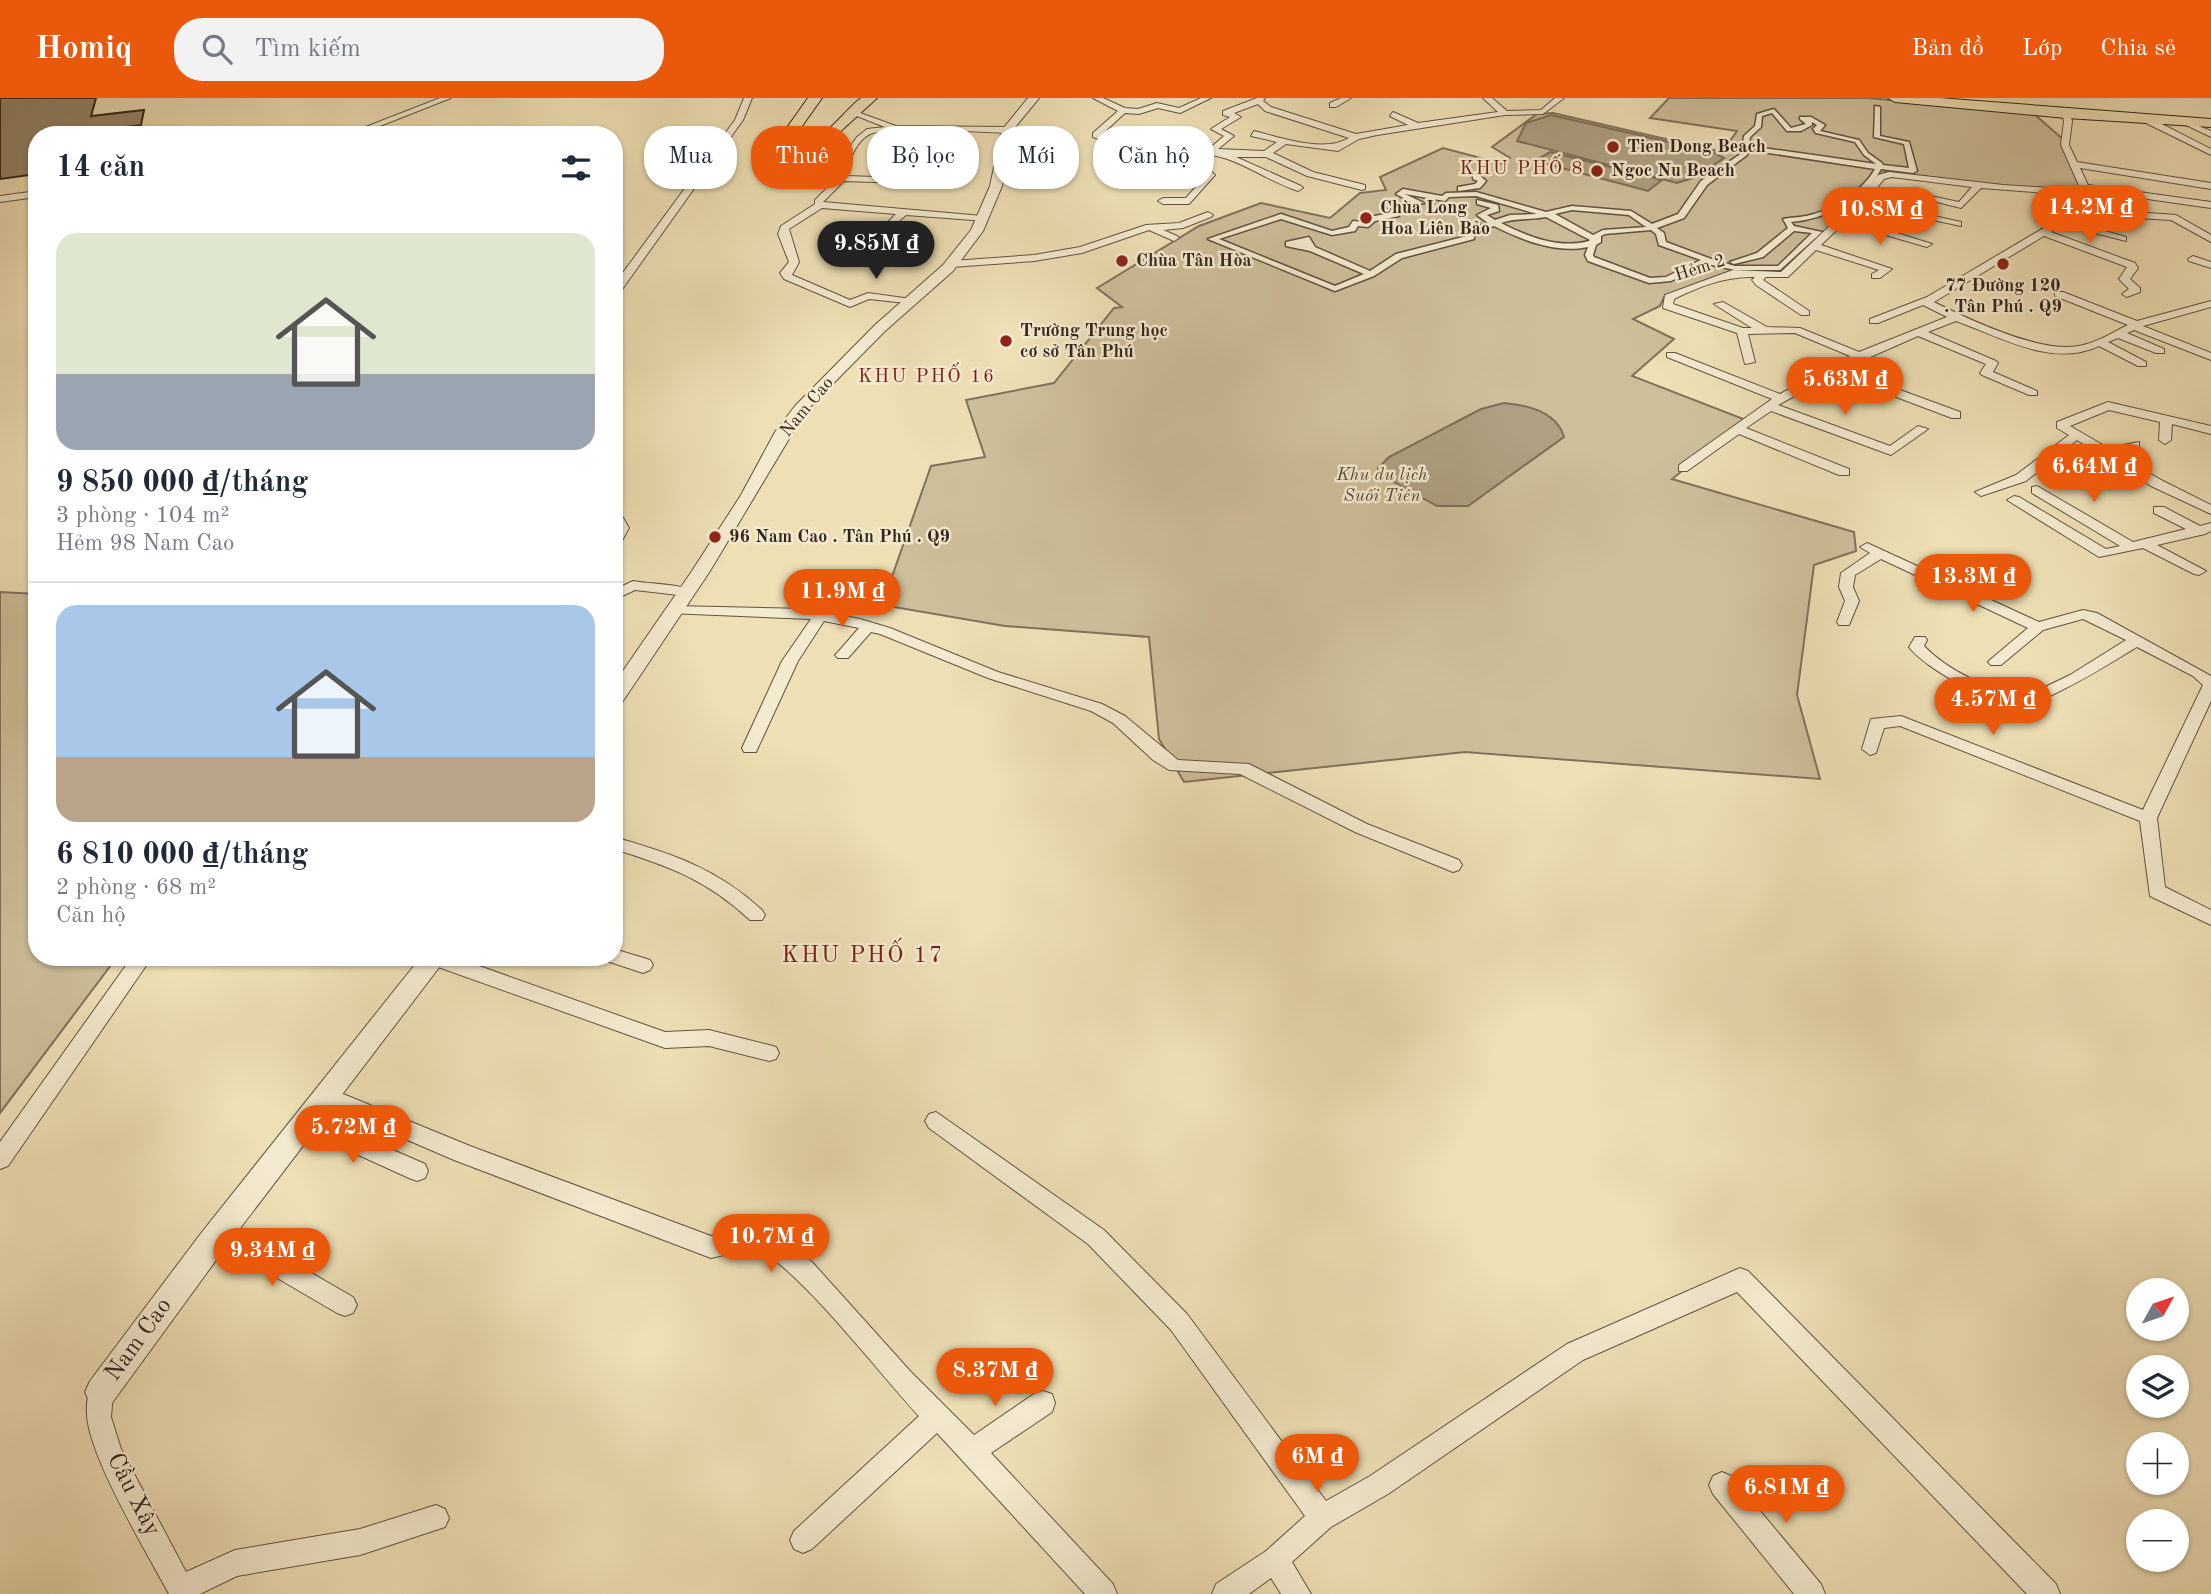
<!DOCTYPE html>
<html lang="vi">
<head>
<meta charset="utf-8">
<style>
  body { margin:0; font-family:"Old Standard TT",serif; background:#f2f2f3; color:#1f2937; height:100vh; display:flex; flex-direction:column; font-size:26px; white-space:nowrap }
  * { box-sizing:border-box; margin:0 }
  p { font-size:23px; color:#747a83 }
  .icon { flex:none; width:38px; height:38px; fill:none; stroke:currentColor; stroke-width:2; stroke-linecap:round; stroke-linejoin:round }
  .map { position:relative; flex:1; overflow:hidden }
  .sheet { position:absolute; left:28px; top:28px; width:595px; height:840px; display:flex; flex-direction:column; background:#fff; border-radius:28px; box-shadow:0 2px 5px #0004 }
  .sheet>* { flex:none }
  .banner { position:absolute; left:644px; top:28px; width:665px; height:63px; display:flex; gap:14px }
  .needle { width:46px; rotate:50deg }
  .tools { position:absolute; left:2126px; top:1180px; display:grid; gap:14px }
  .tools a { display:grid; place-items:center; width:63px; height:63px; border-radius:50%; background:#fff; box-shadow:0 2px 5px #0004; font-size:35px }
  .price { position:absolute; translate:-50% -60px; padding:0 16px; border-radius:24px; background:#ea580c; color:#fff; font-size:23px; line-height:46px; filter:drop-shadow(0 2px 4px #0008) }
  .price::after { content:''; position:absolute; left:50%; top:42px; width:21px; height:16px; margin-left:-10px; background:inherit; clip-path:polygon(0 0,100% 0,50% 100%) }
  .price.current { background:#222; color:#fff }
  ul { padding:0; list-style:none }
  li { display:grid; align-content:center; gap:14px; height:371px; padding:0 28px }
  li+li { border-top:2px solid #e0e1e3 }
  li span { display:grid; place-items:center; height:217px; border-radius:21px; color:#555 }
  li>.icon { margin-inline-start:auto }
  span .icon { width:126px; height:126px; fill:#fffc; stroke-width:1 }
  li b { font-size:30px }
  h2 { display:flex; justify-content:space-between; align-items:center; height:84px; padding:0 28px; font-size:30px }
  .chip { padding:0 24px; border-radius:28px; background:#fff; box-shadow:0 2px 5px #0004; font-size:24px; line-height:63px }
  .chip.current { background:#ea580c; color:#fff }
  header { display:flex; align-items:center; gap:42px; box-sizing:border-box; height:98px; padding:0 35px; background:#ea580c; color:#fff }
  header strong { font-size:33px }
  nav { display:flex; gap:38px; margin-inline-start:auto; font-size:24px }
  .search { width:490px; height:63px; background:#f2f2f3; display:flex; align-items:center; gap:18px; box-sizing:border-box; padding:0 24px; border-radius:28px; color:#747a83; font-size:26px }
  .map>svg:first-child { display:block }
</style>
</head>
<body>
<header>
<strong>Homiq</strong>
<div class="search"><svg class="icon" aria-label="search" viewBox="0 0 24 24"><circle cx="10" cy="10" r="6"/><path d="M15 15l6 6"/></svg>Tìm kiếm</div>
<nav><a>Bản đồ</a><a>Lớp</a><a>Chia sẻ</a></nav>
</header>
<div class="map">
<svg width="2211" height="1496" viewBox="0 0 2211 1496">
  <rect width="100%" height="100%" fill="#eedfb5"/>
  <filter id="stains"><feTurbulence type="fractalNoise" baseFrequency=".00286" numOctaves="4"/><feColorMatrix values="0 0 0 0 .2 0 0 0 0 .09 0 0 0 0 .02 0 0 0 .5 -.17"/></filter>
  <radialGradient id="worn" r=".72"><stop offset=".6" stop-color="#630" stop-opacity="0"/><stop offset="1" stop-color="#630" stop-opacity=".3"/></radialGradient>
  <g fill="#cebf9b" stroke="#80725c" stroke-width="2">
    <polygon points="1669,0 1868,0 2033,15 2065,43 2087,93 1983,86 1885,73 1781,177 1734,172 1664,199 1660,208 1633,221 1674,241 1632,278 1746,322 1672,381 1854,434 1856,453 1814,467 1797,597 1820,681 1465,654 1184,684 1159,641 1149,539 1005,528 882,507 931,368 985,359 966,302 1054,285 1114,210 1122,209 1097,190 1199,128 1261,105 1330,120 1360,95 1386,92 1380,79 1443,50 1503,66 1510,60 1492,49 1537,16 1553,15 1722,54 1737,33 1650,20"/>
    <polygon points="0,494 37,496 37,859 117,859 0,1015"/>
  </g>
  <g fill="#aea081" stroke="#7c6f59" stroke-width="2">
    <polygon points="1551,17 1713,54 1724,60 1696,79 1677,85 1517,43 1526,25"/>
    <polygon points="1550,54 1662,82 1648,93 1535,63"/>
    <path d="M1504 305C1527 307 1557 314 1564 339L1468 408H1437L1378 375V370L1389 359 1481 311Z"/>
  </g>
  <polygon fill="#94866c" stroke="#32251c" stroke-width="2" points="0,0 96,0 91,18 144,12 141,27 69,37 37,37 37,76 0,81"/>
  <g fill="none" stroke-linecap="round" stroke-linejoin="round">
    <g stroke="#615442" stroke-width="3">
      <g id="pedestrian">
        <path d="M1875 8 1880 9V38L1909 44 1917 73 1913 75 1881 71C1865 103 1825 121 1791 124L1794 128 1822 134 1780 172H1735L1707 166 1671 183 1649 185 1588 163 1585 157 1588 149C1556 156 1522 142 1494 128L1474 135V141L1402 160 1374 178 1335 193 1208 141 1281 116 1332 133 1349 129 1353 123 1363 124 1369 119 1391 115 1386 107 1411 104 1396 96 1403 91 1442 98 1446 95 1476 94 1546 114 1572 108 1631 113 1652 126 1678 116 1701 83 1742 55 1744 38 1755 28 1757 16 1774 11 1791 30 1806 26 1800 21V19H1811L1825 27 1820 33 1859 42 1868 55 1882 65 1883 67 1909 70 1904 46 1874 39ZM1772 15 1787 33H1801L1812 27V24L1817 27 1813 31 1816 35 1855 44 1864 57 1876 66 1749 48 1750 39 1761 29 1762 18ZM1749 52 1875 71C1863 93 1831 113 1806 118 1798 120 1791 119 1783 121L1788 130 1757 155 1730 164 1734 166 1763 159 1794 133 1812 135 1778 168H1735L1714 162 1666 144 1664 135 1657 130 1684 120 1707 87 1747 57ZM1405 96 1445 103 1449 99 1476 98 1537 116 1510 117 1495 122 1487 117 1499 113 1498 107 1477 102V106L1491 110 1477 117 1488 125 1467 132V138L1396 156 1370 173 1315 149 1309 139 1286 144V148L1310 153 1364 176 1335 188 1219 141 1281 121 1332 137 1355 133 1358 128 1368 129 1375 123 1399 118 1395 110 1424 105ZM1572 112 1629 117 1646 129 1603 132 1593 137 1555 116ZM1546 119 1590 142 1589 143C1559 151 1528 139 1501 125 1515 120 1530 122 1546 119ZM1651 132 1656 136 1659 147 1701 162 1666 179 1650 180 1594 159 1593 157 1596 147 1601 144V138L1605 136Z"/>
        <polygon points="1473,77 1479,77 1486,83 1480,90 1458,93 1458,89 1475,86 1478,83 1473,81"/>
      </g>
    </g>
    <g stroke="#615442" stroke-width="2">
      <g id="minor">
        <polygon points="440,0 451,0 357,37 345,37"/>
        <polygon points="744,0 752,0 743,22 618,197 614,198 614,187 735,22"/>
        <path d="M1093 0H1103L1125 10 1138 11 1157 5 1179 10 1201 0H1211L1180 15 1158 10 1139 16 1125 15 1102 36 1151 54 1210 50 1224 38 1211 31 1230 19 1223 17V13L1257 0H1265L1263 3 1271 9 1356 36 1408 27 1390 18 1393 14 1418 25 1498 14 1483 0H1492L1507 13 1541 12 1555 0H1564L1543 16 1505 17 1377 37 1359 41 1338 53 1286 46 1273 55 1313 74 1365 87V91L1362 92 1307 78 1266 59H1236L1301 88 1303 90 1298 93C1259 80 1232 53 1191 56L1215 77 1189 106H1163L1158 103 1163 100H1186L1206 77 1181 57 1150 60 1093 39V35L1118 13ZM1258 6 1265 13 1349 40C1324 55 1282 40 1254 33L1251 38 1277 44 1264 53 1218 51 1234 38 1221 31 1241 19 1234 15Z"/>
        <polygon points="1341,0 1351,0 1336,9 1330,9 1330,5"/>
        <path d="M849 11 896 28 1007 29 1011 32 1007 35C982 34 888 28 870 36 856 43 848 63 847 78L901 80 904 85 844 83 823 104 983 118 988 121 986 123 906 117 882 138 877 135 896 116 822 110 789 131 799 164 792 177 850 202 868 195 911 201 916 204 915 206 869 201 850 209 784 181 780 175 789 164 778 136 781 128 815 106V102L838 79 842 60 857 39 867 31 885 29 849 15Z"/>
        <path d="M2065 11 2069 13 2072 23 2069 47 2077 64 2211 85V91L2080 70 2088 87 2211 104V110L2091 93 2121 113 2176 117 2211 137V144L2171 122 2119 119 2098 106 2070 123 2126 139V143L2063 127 2051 134 2135 165 2138 170 2130 181 2140 190V194L2127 199 2122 196 2129 191 2119 181 2127 169 2044 138 1934 204C1970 222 2039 255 2078 248 2095 246 2113 234 2128 227L2055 198V194H2063L2137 223 2211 203V209L2143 228 2211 255V262L2134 232 2127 235 2164 251V255H2156L2118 240 2108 244 2146 264V268H2138L2099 248C2052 270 2001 239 1956 223L1928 234 1996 263 1998 265 1993 274 2037 293V297H2029L1982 277 1980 275 1986 266 1918 238 1843 271 1960 314V320H1952L1835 276 1778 307 1890 348 1918 328 1928 331 1891 357 1771 313 1746 330 1849 371V377H1839L1739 336 1687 373H1679V367L1772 301 1667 259V255H1675L1780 296 1850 258 1795 235 1748 236 1755 264 1745 266 1737 235 1663 210 1665 197 1733 172 1781 174 1857 102 1878 77 1889 74 2003 87 2081 92 2061 47 2064 23 2061 13ZM1892 79 1972 89 1959 104 1926 97 1921 100 1961 110 1981 90 2085 98 2091 102 1927 199 1870 221V225H1878L1923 207 1947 219 1859 254 1800 230 1767 229 1723 204 1714 206 1752 230H1743L1673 206 1674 201C1700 188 1726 178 1755 179L1752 182 1756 187 1801 217H1809V213L1763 182 1766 179H1788L1816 152 1879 172 1872 176V180H1880L1892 171 1821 147 1844 125 1927 149 1932 146 1849 120 1862 107 1961 128V124L1866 103 1884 81Z"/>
        <polygon points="2142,19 2148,19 2211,51 2211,57 2142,23"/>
        <polygon points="2184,22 2211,33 2211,39 2184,26"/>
        <polygon points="37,93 37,99 0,104 0,98"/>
        <polygon points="1208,114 1213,117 1211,119 1183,130 1163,132 1177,138 1179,140 1174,143 1149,132 1082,155 1034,163 952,169 947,166 952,163 1034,157 1080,149 1146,127 1179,125"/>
        <polygon points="2193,158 2211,164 2211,170 2189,163 2188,161"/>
        <polygon points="2108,304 2211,328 2211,336 2172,326 2171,342 2165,346 2159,342 2160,324 2109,312 2070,328 2108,350 2139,344 2139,350 2117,356 2161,382 2211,407 2211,416 2151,388 2077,342 2026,383 1981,398 1975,394 2016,377 2069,337 2057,330 2057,324"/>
        <polygon points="2037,388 2133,444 2186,431 2154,415 2154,409 2164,409 2200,428 2211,425 2211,433 2205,436 2157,447 2206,473 2199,477 2194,476 2143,450 2099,459 2007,402 2014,398 2019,399 2106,451 2120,448 2032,395 2032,389"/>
        <polygon points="617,417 622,418 629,430 619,448 614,449 614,418"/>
        <path d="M1867 445 2039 524 2083 512 2097 515 2211 578V603L2157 720 2165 789 2211 812V827L2150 798 2140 723 1900 628 1884 630 1876 655 1870 657 1862 651 1871 621 1901 618 2143 712 2203 587 2193 578 2137 549C2109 566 2082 583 2052 597 2045 601 2036 608 2028 609 2000 612 1925 571 1909 549L1915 539H1925L1927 542 1924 548C1949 574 1989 591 2024 599L2070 577 2126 542 2083 521 2043 532 2001 567H1991L1988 564 1991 561 2028 530 1881 461 1855 477 1853 489 1859 503 1849 527H1839L1837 524 1845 503 1839 489 1841 475 1870 455 1860 449Z"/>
        <path d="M633 483C648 486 685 486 694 494L687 498 635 492 614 502V492Z"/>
        <polygon points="674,508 807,511 860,521 890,530 998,574 1102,606 1125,618 1178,662 1249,666 1367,726 1459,762 1462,767 1459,772 1453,774 1355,734 1240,676 1169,672 1153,662 1113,625 1091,613 988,580 880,536 871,534 848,560 838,560 835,557 838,554 859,530 824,523 798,563 756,654 744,654 742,650 782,563 811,521 669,515 669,509"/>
        <path d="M614 739C673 756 716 770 762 812L765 817 762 822H750C707 782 669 768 614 751Z"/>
        <polygon points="614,851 650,862 653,867 650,872 643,875 607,863 605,859 614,859"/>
        <polygon points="132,859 152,859 8,1068 0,1071 0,1044"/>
        <polygon points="454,859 665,934 709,932 769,947 776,949 779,955 776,961 769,963 709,948 665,950 427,865 425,860"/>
        <path d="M326 989 470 1048 711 1138 746 1132 764 1133 812 1164 911 1274 974 1337 1034 1296 1043 1293 1052 1296 1055 1305 1052 1314 991 1355 1113 1486 1117 1496H1085L937 1335 812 1451 803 1455 794 1451 790 1442 794 1433 919 1318C888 1286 793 1163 759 1154 744 1151 725 1157 711 1160L454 1062 319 1004 316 998 319 992Z"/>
        <polygon points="306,1014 425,1066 428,1073 425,1080 417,1083 409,1080 299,1030 295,1023 299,1016"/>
        <polygon points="936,1014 1104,1132 1187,1216 1326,1403 1370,1378 1567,1246 1740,1170 1748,1173 2056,1486 2060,1496 2027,1496 1737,1194 1583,1262 1388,1396 1331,1429 1292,1464 1311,1496 1281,1496 1271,1480 1249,1496 1212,1496 1216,1486 1266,1453 1305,1418 1171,1232 1088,1146 929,1030 925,1023 929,1016"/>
        <polygon points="212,1133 287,1161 353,1199 357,1207 353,1215 345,1218 337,1215 272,1177 204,1152 201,1144 204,1136"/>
        <path d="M101 1282 110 1285 113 1294 111 1319 121 1351 186 1474 235 1452 360 1431 436 1407 445 1411 449 1420 445 1429 360 1457 237 1478 200 1496H169C147 1455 89 1359 87 1317 86 1307 88 1295 92 1285Z"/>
        <polygon points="1722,1374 1731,1378 1821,1486 1825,1496 1794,1496 1713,1396 1709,1387 1713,1378"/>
      </g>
    </g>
    <g stroke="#615442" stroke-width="2">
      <g id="tertiary">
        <polygon points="1028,0 1039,0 1012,33 1002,88 983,133 953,173 885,233 805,314 710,473 621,606 614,608 614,586 692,473 741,397 775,334 795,308 875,227 943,167 971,132 990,88 1002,32"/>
        <polygon points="421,859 447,859 222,1154 112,1305 101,1310 90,1305 85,1294 90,1283 202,1134"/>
      </g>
    </g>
    <g stroke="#32251c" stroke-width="2">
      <g id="trunk">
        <path d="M808 0H822L785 52C815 56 840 16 861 0H877L820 52 790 62 771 58 769 55Z"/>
        <polygon points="1888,0 1939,0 2211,21 2211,29 2066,20 1895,4"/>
      </g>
    </g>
    <use href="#pedestrian" fill="#f4eacf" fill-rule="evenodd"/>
    <use href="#minor" fill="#f4eacf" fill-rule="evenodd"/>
    <use href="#tertiary" fill="#f4eacf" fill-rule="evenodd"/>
    <use href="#trunk" fill="#eedfb5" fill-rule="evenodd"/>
  </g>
  <g fill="#8f2418" stroke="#f4eacf" stroke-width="2.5">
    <circle cx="1613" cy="49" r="7"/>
    <circle cx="1597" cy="73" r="7"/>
    <circle cx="1366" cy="120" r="7"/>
    <circle cx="1122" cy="163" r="7"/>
    <circle cx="2003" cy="166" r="7"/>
    <circle cx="1006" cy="243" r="7"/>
    <circle cx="715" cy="439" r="7"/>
  </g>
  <g text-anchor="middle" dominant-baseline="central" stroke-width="5" stroke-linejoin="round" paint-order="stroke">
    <g font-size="18" font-weight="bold" fill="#32251c" stroke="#f4eacf" text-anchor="start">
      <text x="1627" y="49">Tien Dong Beach</text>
      <text x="1611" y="73">Ngoc Nu Beach</text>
      <text x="1380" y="110">Chùa Long<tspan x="1380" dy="21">Hoa Liên Bảo</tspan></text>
      <text x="1136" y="163">Chùa Tân Hòa</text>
      <text x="2003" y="188" text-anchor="middle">77 Đường 120<tspan x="2003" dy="21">. Tân Phú . Q9</tspan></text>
      <text x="1020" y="233">Trường Trung học<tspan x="1020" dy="21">cơ sở Tân Phú</tspan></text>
      <text x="729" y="439">96 Nam Cao . Tân Phú . Q9</text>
    </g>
    <g font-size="18" fill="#32251c" stroke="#f4eacf">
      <text transform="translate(1700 170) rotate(-18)">Hẻm 2</text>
      <text transform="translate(807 309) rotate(-50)">Nam Cao</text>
    </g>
    <g font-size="18" font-style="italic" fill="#594c3c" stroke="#f4eacf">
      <text x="1382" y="377">Khu du lịch<tspan x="1382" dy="21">Suối Tiên</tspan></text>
    </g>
    <g font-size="19" letter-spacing="2" fill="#7a1f14" stroke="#f4eacf">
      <text x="1522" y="71">KHU PHỐ 8</text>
      <text x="927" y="279">KHU PHỐ 16</text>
    </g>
    <g font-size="23" letter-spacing="2" fill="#7a1f14" stroke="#f4eacf">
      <text x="863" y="857">KHU PHỐ 17</text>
    </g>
    <g font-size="24" fill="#32251c" stroke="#f4eacf">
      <text transform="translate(139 1242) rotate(-54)">Nam Cao</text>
      <text transform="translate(133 1397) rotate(63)">Cầu Xây</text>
    </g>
  </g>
  <rect width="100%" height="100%" filter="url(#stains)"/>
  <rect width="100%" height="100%" fill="url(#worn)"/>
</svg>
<div class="tools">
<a><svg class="needle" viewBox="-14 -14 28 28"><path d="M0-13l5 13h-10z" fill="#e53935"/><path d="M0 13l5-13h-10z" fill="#747a83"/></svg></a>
<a><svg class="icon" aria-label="layers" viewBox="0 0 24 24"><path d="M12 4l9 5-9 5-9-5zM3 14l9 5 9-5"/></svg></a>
<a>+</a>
<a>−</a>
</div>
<b class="price" style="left:2090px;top:147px">14.2M ₫</b>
<b class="price" style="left:1880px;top:149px">10.8M ₫</b>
<b class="price current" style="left:876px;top:183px">9.85M ₫</b>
<b class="price" style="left:1845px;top:319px">5.63M ₫</b>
<b class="price" style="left:2094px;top:406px">6.64M ₫</b>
<b class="price" style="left:1973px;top:516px">13.3M ₫</b>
<b class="price" style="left:842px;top:531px">11.9M ₫</b>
<b class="price" style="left:1993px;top:639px">4.57M ₫</b>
<b class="price" style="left:353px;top:1067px">5.72M ₫</b>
<b class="price" style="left:771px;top:1176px">10.7M ₫</b>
<b class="price" style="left:272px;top:1190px">9.34M ₫</b>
<b class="price" style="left:995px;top:1310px">8.37M ₫</b>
<b class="price" style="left:1317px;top:1396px">6M ₫</b>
<b class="price" style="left:1786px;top:1427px">6.81M ₫</b>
<div class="banner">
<a class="chip">Mua</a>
<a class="chip current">Thuê</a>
<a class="chip">Bộ lọc</a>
<a class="chip">Mới</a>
<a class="chip">Căn hộ</a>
</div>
<section class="sheet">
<h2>14 căn<svg class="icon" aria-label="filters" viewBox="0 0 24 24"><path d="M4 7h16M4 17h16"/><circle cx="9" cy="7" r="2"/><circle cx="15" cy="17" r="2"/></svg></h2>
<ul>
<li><span style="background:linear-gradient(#dfe7d0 65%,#9aa5b1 0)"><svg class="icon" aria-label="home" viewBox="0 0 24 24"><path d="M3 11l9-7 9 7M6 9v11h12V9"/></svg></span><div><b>9 850 000 ₫/tháng</b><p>3 phòng · 104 m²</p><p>Hẻm 98 Nam Cao</p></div></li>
<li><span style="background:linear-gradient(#a9c7e8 70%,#b9a48a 0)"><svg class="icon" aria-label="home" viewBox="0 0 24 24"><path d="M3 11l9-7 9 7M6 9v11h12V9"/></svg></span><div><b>6 810 000 ₫/tháng</b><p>2 phòng · 68 m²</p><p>Căn hộ</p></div></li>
</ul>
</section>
</div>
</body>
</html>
